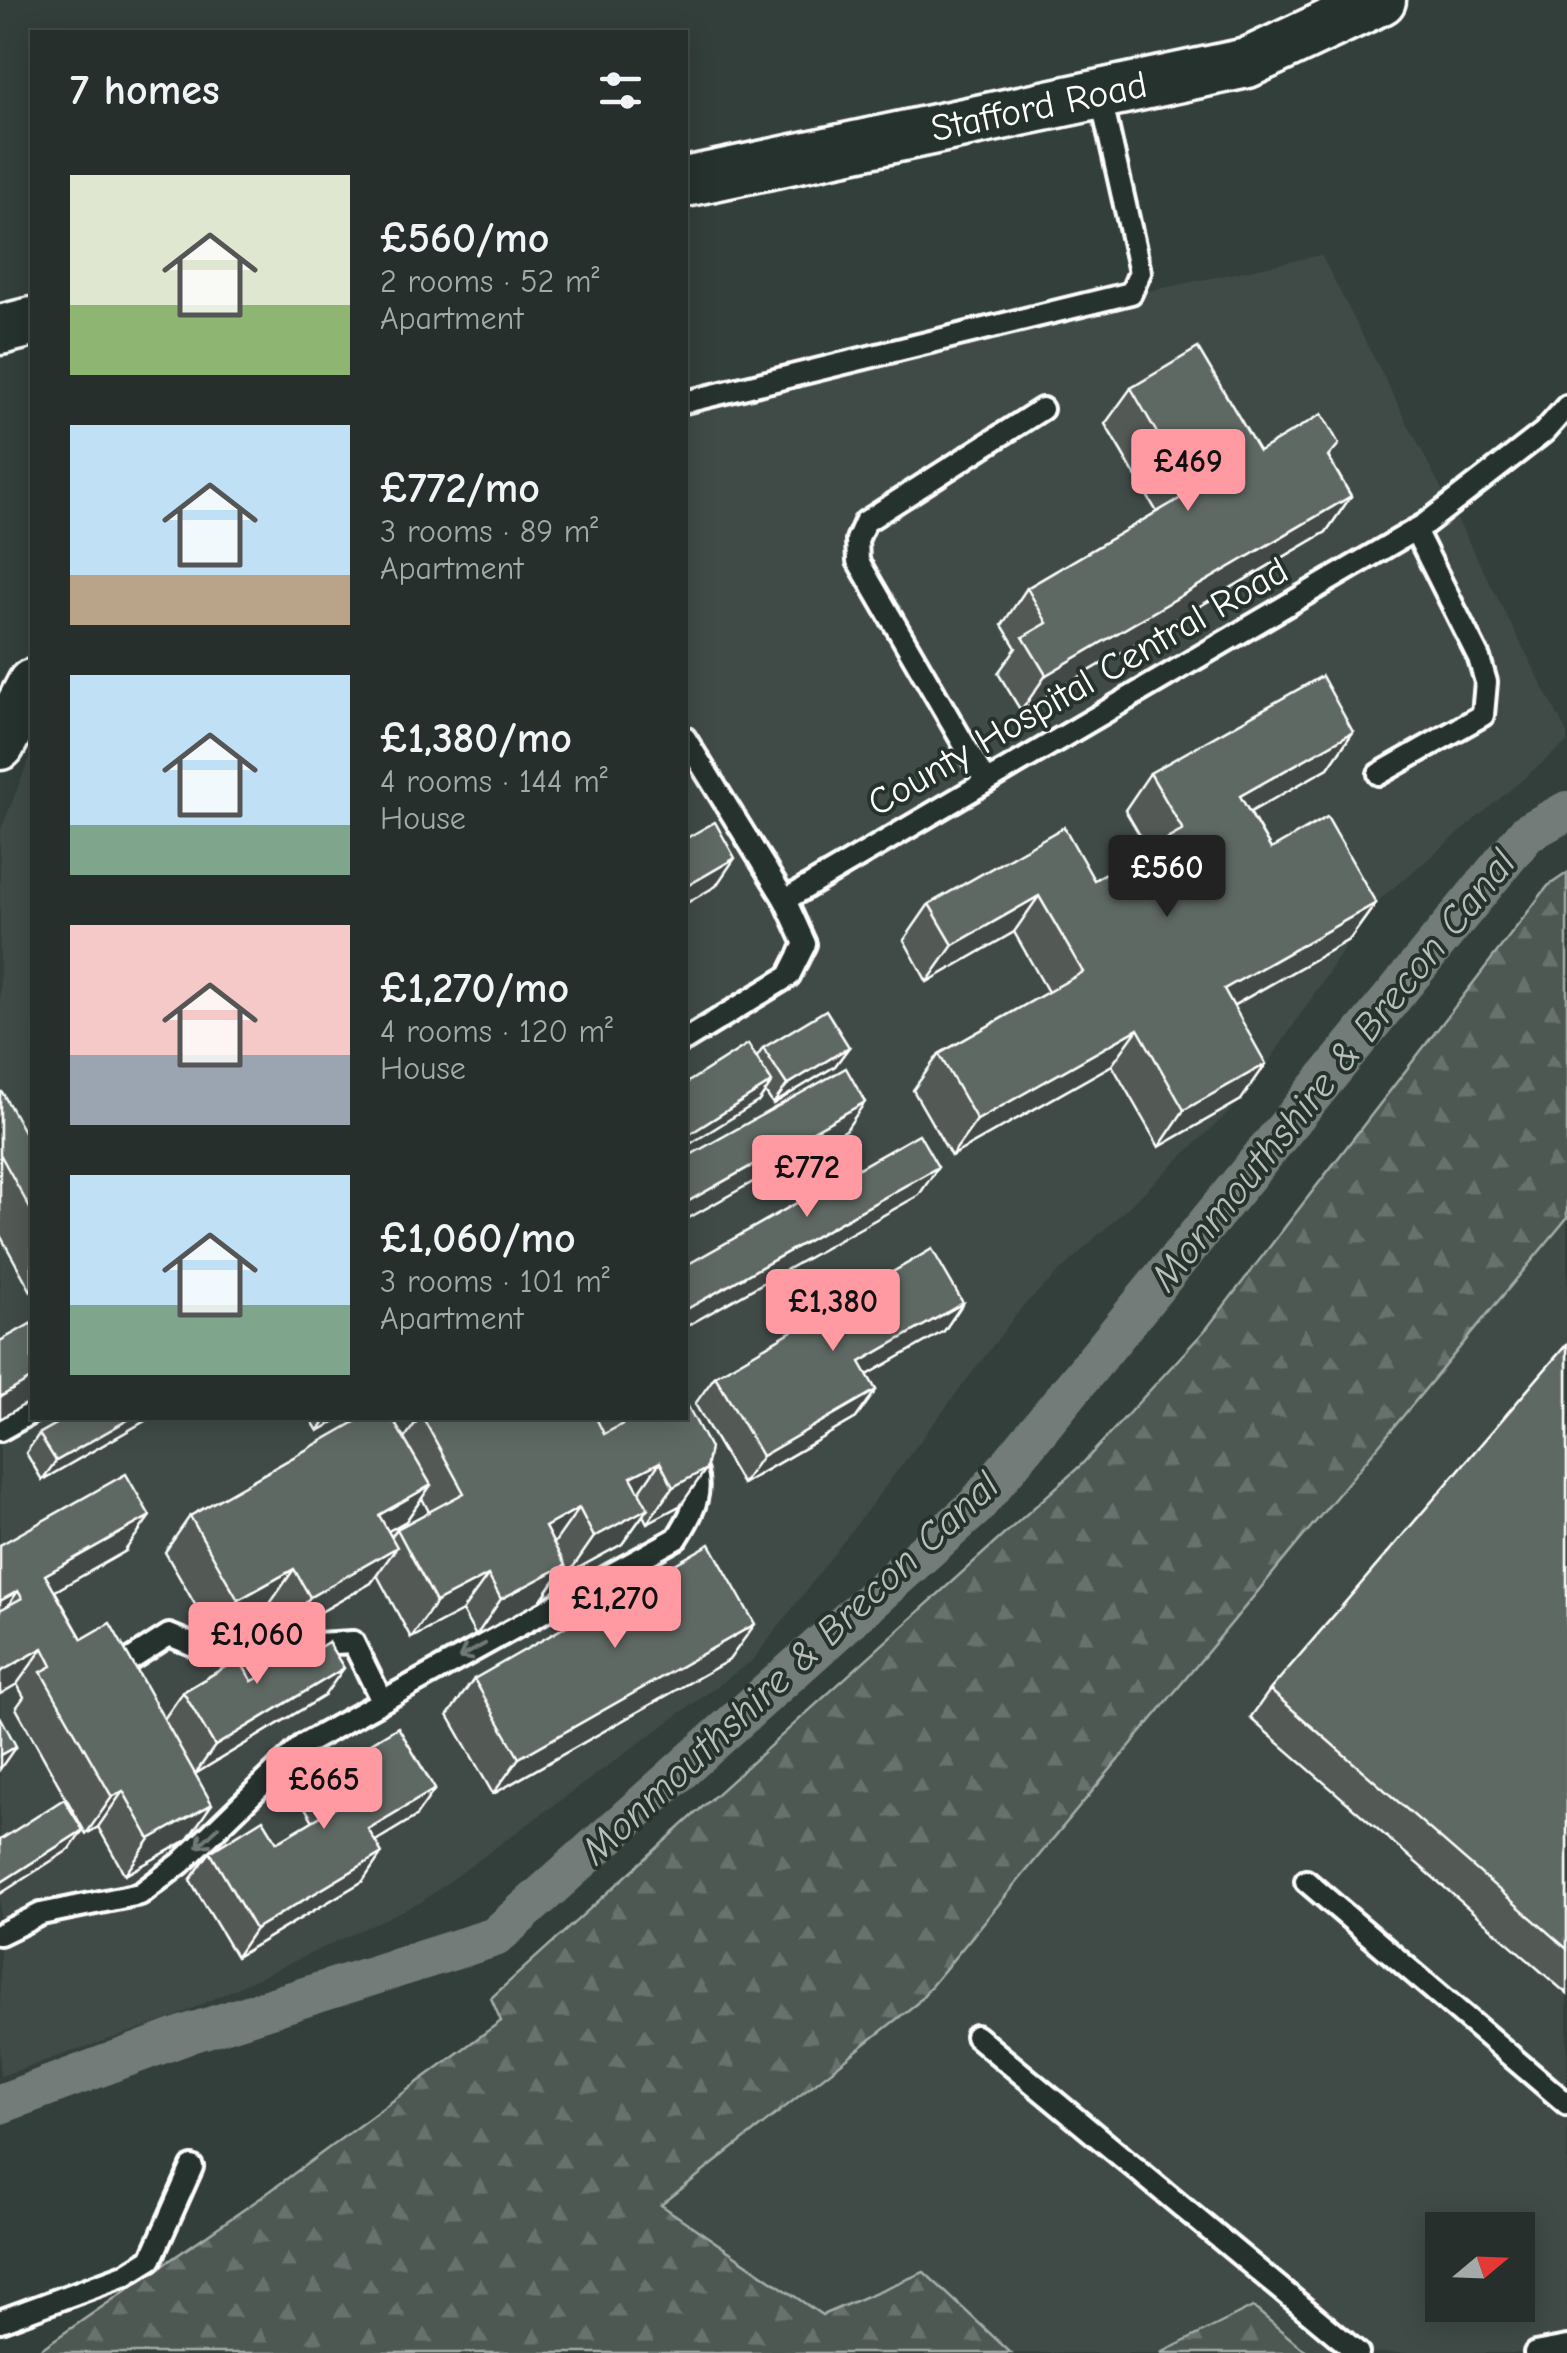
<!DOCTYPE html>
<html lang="en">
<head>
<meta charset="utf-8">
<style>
  body { margin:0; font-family:"Comic Neue",sans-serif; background:#323b38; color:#f1f3f6; height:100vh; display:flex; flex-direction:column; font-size:38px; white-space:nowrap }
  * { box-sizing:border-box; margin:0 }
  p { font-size:32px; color:#a4a9a9 }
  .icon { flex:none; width:55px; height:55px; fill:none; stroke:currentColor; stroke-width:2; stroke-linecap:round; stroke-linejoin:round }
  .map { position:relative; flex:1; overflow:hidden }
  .side { position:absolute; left:30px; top:30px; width:658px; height:1390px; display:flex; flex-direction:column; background:#262f2c; border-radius:0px; box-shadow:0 5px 25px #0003,0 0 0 2px #424a48 }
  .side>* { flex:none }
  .needle { width:65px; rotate:71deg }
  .buttons { position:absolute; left:1425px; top:2212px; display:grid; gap:20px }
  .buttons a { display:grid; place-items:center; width:110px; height:110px; border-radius:0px; background:#262f2c; box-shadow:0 5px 25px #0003,0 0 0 2px #424a48; font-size:50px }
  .price { position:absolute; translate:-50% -85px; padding:0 22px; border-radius:10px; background:#ff9aa2; color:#111; font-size:32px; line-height:65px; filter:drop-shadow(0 2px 5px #0008) }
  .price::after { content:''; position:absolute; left:50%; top:60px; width:30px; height:22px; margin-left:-15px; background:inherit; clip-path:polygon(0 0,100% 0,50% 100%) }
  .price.active { background:#222; color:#fff }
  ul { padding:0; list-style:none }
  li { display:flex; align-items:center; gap:30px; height:250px; padding:0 40px }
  li span { display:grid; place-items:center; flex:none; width:280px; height:200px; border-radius:0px; color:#555 }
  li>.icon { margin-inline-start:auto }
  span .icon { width:120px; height:120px; fill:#fffc; stroke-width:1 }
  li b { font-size:42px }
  h2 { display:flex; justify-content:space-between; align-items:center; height:120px; padding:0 40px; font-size:42px }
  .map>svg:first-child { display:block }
</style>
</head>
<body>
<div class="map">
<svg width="1567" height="2353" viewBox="0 0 1567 2353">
  <defs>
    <pattern id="forest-firs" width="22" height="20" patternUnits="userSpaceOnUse" patternTransform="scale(2.5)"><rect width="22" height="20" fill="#4d5853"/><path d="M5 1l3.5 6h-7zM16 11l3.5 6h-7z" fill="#68716d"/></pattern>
  </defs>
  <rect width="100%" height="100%" fill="#333f3a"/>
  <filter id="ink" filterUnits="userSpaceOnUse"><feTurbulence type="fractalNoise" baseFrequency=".01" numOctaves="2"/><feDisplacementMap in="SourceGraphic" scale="20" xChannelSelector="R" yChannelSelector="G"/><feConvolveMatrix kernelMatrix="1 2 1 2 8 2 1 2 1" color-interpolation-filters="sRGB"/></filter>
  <g filter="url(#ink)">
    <g fill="#404c47" fill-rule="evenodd">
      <polygon points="1321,255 1567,733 1567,742 1373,905 1247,1095 1023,1306 753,1660 421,1902 172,2018 0,2076 0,832 32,752 32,1418 685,1418 685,388"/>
      <path d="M1567 1218V2353H1308L1253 2307 1161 2353H1011L924 2272 822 2315 661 2205 917 2003ZM1442 2230H1518V2305H1442Z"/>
    </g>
    <g fill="url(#forest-firs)" stroke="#a6aca9" stroke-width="2.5">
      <polygon points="1567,873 1567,1218 917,2003 661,2205 822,2315 924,2272 1011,2353 35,2353 262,2197 501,2021 491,1998 1081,1465 1207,1328 1548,886"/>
      <polygon points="1253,2307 1308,2353 1161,2353"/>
    </g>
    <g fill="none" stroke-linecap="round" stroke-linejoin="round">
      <polyline stroke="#737b78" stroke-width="40" points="0,2104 191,2033 495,1937 975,1507 1527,833 1567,811"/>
      <g stroke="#fff" stroke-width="28">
        <g id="service">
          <polyline points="685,402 1131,293 1140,272 1100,94"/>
          <polyline points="685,738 785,900"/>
          <polyline points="1379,774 1483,715 1486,682 1479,658 1415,530"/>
          <polyline points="986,782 858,561 857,540 865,522 1042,409"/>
          <polyline points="685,1040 789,976 805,944 785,900 1425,524 1544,432 1567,406"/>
          <polyline points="0,1430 32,1412"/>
          <polyline points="116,1669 169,1635 206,1650 353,1642 382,1701"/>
          <polyline points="1306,1881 1567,2104"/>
          <path d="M0 1934 41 1914 140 1894 181 1863 303 1745 677 1538C693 1513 707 1488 690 1459"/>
          <polyline points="976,2036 1358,2353"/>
          <polyline points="0,2321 125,2275 151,2259 192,2167"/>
          <polyline points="1535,2353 1567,2347"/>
        </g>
      </g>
      <g stroke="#fff" stroke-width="55">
        <g id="tertiary">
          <polyline points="685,182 1247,63 1381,0"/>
          <polyline points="0,330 32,322"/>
          <polyline points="0,745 32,684"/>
        </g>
      </g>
      <use href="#service" stroke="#26332d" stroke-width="20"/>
      <use href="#tertiary" stroke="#26332d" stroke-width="48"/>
    </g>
    <g fill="#525a56" stroke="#fff" stroke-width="2.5" fill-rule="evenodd">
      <polygon points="1131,388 1259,451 1329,458 1351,496 1326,532 1021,711 998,673 1016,648 1002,625 1027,588 1157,512 1105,424"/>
      <polygon points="1353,732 1328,768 1250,812 1271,849 1376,903 1350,939 1233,1006 1241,1100 1159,1147 1112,1065 951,1156 913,1090 939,1054 1048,992 1014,932 927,982 904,940 929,904 1094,880 1148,849 1125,810 1150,773"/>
      <polygon points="849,1047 835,1066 773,1104 765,1092 759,1101 757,1057 763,1048"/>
      <polygon points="0,1092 32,1146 32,1293 0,1235"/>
      <polygon points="963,1303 944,1331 867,1375 876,1390 856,1418 742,1484 695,1404 715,1376"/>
      <polygon points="1567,1344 1567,1994 1250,1718 1270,1690"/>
      <polygon points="67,1418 150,1418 42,1480 26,1453 39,1434"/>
      <polygon points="310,1418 341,1418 318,1431"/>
      <path d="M419 1418H685L681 1505 647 1523 643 1515 622 1544 569 1573 565 1566 540 1601 476 1636 462 1611 411 1638 377 1575 371 1583 284 1633 269 1605 213 1636 165 1552 190 1516 404 1439ZM422 1498 429 1512 397 1529 391 1537 388 1531 406 1521Z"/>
      <polygon points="0,1545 124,1552 55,1591 82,1639 164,1719 183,1692 235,1661 246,1645 289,1666 324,1696 195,1774 187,1840 125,1875 98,1827 86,1834 16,1708 24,1697 17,1684"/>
      <polygon points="729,1660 493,1794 448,1715 474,1679"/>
      <polygon points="321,1773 415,1817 375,1841 363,1881 236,1957 190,1880 210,1852 277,1842 313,1821 301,1801"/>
    </g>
    <g fill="#424a46" stroke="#fff" stroke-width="2.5">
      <polygon points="1351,496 1326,532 1021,711 1046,675"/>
      <polygon points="1353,732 1328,768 1215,832 1240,796"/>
      <polygon points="735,858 716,886 685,904 685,887"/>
      <polygon points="1039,896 1014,932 927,982 953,945"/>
      <polygon points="1376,903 1350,939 1199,1025 1224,989"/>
      <polygon points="1138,1029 1112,1065 951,1156 977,1120"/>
      <polygon points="849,1047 835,1066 773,1104 787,1085"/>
      <polygon points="1266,1064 1241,1100 1159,1147 1184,1110"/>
      <polygon points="772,1082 759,1101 685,1147 685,1137"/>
      <polygon points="865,1102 846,1130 685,1220 685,1203"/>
      <polygon points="938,1167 919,1195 685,1327 685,1310"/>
      <polygon points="963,1303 944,1331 841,1390 860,1362"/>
      <polygon points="32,1378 32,1400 0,1419 0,1397"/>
      <polygon points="876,1390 856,1418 742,1484 762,1456"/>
      <polygon points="131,1418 150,1418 42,1480 56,1461"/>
      <polygon points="327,1418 341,1418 318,1431"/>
      <polygon points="660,1462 635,1498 631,1477"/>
      <polygon points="706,1469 681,1505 647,1523 673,1487"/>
      <polygon points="431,1485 406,1521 353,1551 379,1515"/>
      <polygon points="579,1508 553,1545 545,1527"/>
      <polygon points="648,1508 622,1544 569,1573 594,1537"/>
      <polygon points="150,1516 124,1552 20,1611 45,1575"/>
      <polygon points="397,1547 371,1583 284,1633 310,1597"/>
      <polygon points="565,1565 540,1601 476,1636 501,1599"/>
      <polygon points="294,1569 269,1605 213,1636 238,1600"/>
      <polygon points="488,1575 462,1611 411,1638 436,1602"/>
      <polygon points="18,1591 0,1617 0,1601"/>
      <polygon points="755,1624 729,1660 493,1794 519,1758"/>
      <polygon points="43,1648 17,1684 0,1694 0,1672"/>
      <polygon points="344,1668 324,1696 195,1774 215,1746"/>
      <polygon points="16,1746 0,1769 0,1755"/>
      <polygon points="435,1789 415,1817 349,1857 368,1829"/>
      <polygon points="123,1791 98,1827 86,1834 112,1797"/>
      <polygon points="212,1804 187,1840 125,1875 150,1839"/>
      <polygon points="83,1830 70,1849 0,1894 0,1883"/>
      <polygon points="382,1853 363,1881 236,1957 255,1929"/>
    </g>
    <g fill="#5f6964" stroke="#fff" stroke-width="2.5">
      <polygon points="1198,348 1259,451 1322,414 1339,444 1328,457 1351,496 1046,675 1023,637 1047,623 1027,588 1191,492 1131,388"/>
      <polygon points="1322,676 1353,732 1240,796 1271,849 1327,817 1376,903 1224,989 1266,1064 1184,1110 1138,1029 977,1120 939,1054 1083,972 1039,896 953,945 929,904 1064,827 1094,880 1183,830 1150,773"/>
      <polygon points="715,822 735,858 685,887 685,839"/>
      <polygon points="826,1010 849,1047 787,1085 763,1048"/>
      <polygon points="748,1044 772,1082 685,1137 685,1084"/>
      <polygon points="846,1068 865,1102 685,1203 685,1158"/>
      <polygon points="0,1092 2,1092 32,1146 32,1212 0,1154"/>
      <polygon points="919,1134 938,1167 685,1310 685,1266"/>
      <polygon points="932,1249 963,1303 860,1362 876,1390 762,1456 715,1376"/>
      <polygon points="32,1323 32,1378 0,1397 0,1341"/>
      <polygon points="1567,1344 1567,1949 1270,1690"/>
      <polygon points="685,1401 710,1448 706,1469 673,1487 660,1462 631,1477 648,1508 594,1537 579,1508 545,1527 565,1565 501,1599 488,1575 436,1602 397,1529 464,1493 423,1418 596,1418 604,1434 630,1420 628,1418 685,1418"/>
      <polygon points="67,1418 131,1418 56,1461 39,1434"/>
      <polygon points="362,1418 392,1418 431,1485 379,1515 397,1547 310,1597 294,1569 238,1600 190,1516"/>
      <polygon points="126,1474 150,1516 45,1575 82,1639 110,1623 212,1804 150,1839 123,1791 112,1797 41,1672 52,1666 43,1648 0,1672 0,1610 22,1598 18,1591 0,1601 0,1545"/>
      <polygon points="710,1544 755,1624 519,1758 474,1679"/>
      <polygon points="269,1632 289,1666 328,1642 344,1668 215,1746 183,1692 239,1659 252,1681 264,1675 246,1645"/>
      <polygon points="0,1716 16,1746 0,1755"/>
      <polygon points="398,1727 435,1789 368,1829 382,1853 255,1929 210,1852 263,1819 277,1842 339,1805 321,1773"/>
      <polygon points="64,1799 83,1830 0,1883 0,1840"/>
    </g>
    <defs><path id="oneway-shaft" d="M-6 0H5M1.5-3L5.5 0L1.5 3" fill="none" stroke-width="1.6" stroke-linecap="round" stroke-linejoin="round" transform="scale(2.5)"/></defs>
    <g stroke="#727a76">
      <use href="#oneway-shaft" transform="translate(472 1651) rotate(151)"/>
      <use href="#oneway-shaft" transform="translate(208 1837) rotate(136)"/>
    </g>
  </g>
  <g text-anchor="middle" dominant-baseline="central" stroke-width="8" stroke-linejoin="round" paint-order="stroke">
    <g font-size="38" fill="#fff" stroke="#26332d">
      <text transform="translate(1039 107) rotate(-12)">Stafford Road</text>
      <text transform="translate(1078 687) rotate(-30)">County Hospital Central Road</text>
    </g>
    <g font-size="40" font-style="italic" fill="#b9bdbc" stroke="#26332d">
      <text transform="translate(1333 1070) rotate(-51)">Monmouthshire &amp; Brecon Canal</text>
      <text transform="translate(790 1668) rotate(-43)">Monmouthshire &amp; Brecon Canal</text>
    </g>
  </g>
</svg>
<div class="buttons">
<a><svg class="needle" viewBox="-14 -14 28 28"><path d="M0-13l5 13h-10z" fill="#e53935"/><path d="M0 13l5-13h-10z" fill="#a4a9a9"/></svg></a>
</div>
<b class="price" style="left:1188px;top:514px">£469</b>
<b class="price active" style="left:1167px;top:920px">£560</b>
<b class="price" style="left:807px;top:1220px">£772</b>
<b class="price" style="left:833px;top:1354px">£1,380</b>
<b class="price" style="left:615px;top:1651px">£1,270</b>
<b class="price" style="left:257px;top:1687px">£1,060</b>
<b class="price" style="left:324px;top:1832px">£665</b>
<section class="side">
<h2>7 homes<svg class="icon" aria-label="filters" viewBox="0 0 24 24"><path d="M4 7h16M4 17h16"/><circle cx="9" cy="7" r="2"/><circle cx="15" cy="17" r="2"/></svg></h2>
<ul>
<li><span style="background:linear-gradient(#dfe7d0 65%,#8fb573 0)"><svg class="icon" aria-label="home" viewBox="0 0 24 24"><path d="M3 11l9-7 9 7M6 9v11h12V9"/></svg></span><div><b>£560/mo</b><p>2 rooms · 52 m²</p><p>Apartment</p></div></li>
<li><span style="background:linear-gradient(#bfe0f5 75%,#b9a48a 0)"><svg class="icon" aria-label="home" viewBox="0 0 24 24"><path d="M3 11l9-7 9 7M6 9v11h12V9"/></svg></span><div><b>£772/mo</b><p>3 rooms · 89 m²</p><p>Apartment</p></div></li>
<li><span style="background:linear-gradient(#bfe0f5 75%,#7fa58c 0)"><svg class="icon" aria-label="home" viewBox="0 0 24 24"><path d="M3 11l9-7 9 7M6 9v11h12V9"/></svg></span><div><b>£1,380/mo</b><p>4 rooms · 144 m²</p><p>House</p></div></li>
<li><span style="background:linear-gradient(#f6c9c9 65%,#9aa5b1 0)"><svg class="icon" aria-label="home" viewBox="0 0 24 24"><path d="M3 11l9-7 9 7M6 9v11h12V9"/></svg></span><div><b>£1,270/mo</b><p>4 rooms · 120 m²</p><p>House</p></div></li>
<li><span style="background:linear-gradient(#bfe0f5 65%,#7fa58c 0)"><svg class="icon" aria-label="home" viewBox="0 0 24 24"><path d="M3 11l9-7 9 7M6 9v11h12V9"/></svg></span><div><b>£1,060/mo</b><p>3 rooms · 101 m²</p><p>Apartment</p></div></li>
</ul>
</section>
</div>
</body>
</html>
